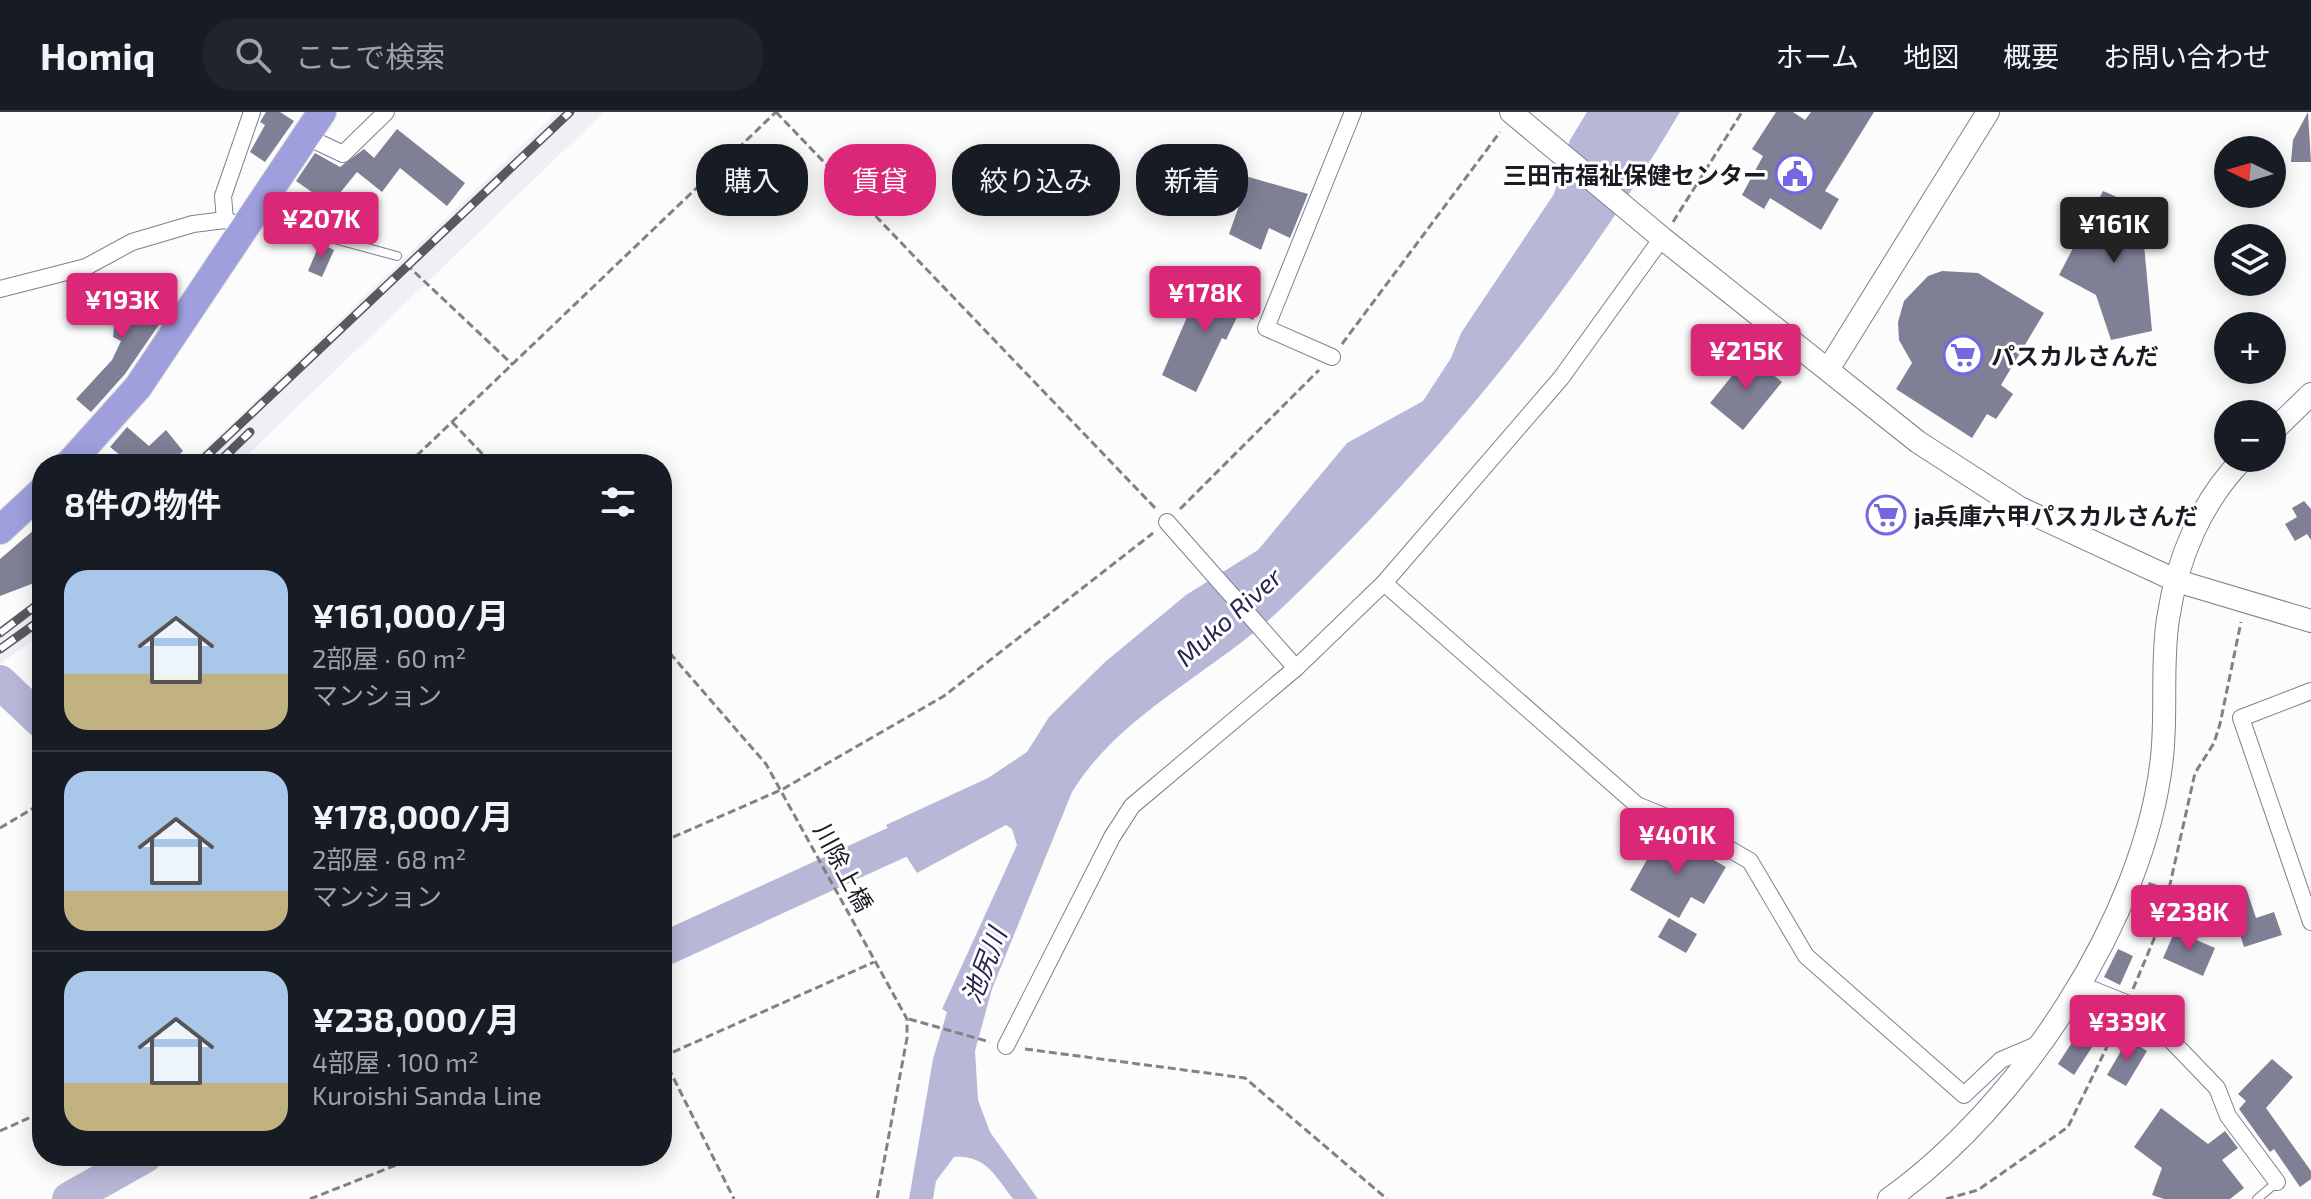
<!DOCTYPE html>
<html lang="ja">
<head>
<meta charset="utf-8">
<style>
  body { margin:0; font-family:"Exo 2","Noto Sans JP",sans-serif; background:#20242c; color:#f1f3f6; height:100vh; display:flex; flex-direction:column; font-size:30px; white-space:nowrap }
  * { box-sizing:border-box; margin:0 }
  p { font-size:26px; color:#9ea1a6 }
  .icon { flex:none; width:44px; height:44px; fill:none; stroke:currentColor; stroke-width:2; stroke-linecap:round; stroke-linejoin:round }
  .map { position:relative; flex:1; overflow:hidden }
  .panel { position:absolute; left:32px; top:342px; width:640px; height:712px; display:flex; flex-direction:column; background:#171b24; border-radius:32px; box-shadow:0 4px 20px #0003 }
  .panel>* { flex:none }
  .guide { position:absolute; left:696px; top:32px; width:760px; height:72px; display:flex; gap:16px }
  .needle { width:52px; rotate:275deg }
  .controls { position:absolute; left:2214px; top:24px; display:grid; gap:16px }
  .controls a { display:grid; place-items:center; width:72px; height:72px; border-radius:50%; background:#171b24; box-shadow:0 4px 20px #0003; font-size:40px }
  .price { position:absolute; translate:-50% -68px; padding:0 18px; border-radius:8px; background:#db2777; color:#fff; font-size:26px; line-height:52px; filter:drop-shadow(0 2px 4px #0008) }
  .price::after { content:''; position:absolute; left:50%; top:48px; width:24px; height:18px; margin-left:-12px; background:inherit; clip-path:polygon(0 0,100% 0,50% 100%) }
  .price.active { background:#222; color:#fff }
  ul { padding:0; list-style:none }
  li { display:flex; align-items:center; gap:24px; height:200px; padding:0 32px }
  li+li { border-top:2px solid #363941 }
  li span { display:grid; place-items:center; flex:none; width:224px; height:160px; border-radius:24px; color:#555 }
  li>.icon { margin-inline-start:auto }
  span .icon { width:96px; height:96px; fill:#fffc; stroke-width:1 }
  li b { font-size:34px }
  h2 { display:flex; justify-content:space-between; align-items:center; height:96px; padding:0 32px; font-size:34px }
  .chip { padding:0 28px; border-radius:32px; background:#171b24; box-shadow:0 4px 20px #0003; font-size:28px; line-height:72px }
  .chip.active { background:#db2777; color:#fff }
  header { display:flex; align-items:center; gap:48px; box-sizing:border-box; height:112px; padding:0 40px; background:#171b24; border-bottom:2px solid #363941 }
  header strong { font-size:38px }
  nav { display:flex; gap:44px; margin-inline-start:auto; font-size:28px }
  .search { width:560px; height:72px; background:#20242c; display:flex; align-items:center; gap:20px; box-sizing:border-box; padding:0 28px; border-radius:32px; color:#9ea1a6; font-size:30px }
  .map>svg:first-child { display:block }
</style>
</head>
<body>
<header>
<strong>Homiq</strong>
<div class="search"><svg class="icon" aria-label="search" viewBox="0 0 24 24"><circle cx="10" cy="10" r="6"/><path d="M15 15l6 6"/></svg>ここで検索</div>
<nav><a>ホーム</a><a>地図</a><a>概要</a><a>お問い合わせ</a></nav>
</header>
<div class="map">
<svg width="2311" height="1087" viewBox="0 0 2311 1087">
  <rect width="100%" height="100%" fill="#fcfcfc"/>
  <g fill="#efeff6">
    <polygon points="557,0 604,0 238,352 189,352"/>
    <polygon points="42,483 42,522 0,552 0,516"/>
  </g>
  <path fill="#b7b8d8" d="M1587 0H1680C1572 183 1437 347 1284 494 1217 559 1122 599 1072 680L992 877 975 939 978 988 990 1020 1038 1087H1013C995 1064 986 1043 954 1045L936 1069 933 1087H909L933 947 947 900 942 897 1017 733 1012 717 1006 713 917 761 886 713 988 666 1027 640 1049 605 1105 550 1186 483 1258 438 1347 331 1423 289 1451 246 1461 221 1554 82 1570 28Z"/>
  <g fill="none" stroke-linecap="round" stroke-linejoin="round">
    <g stroke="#b7b8d8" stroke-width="34">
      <polyline points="0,570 42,610"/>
      <polyline points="662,838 939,711"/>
      <polyline points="69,1087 145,1044"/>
    </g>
  </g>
  <g fill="#7f8096">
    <polygon points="266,0 280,0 294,9 265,50 250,40 265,13 260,10"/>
    <polygon points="1776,0 1793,0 1805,8 1811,0 1874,0 1825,79 1839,87 1821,118 1770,86 1764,97 1742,83 1763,44 1752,37"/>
    <polygon points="2308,0 2311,50 2291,50 2293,28"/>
    <polygon points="397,17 465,71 447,94 400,56 382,80 357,60 313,114 292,108 316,83 296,69 315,41 340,55 364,37 374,46"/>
    <polygon points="1242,63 1308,82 1290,126 1269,116 1261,138 1229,122 1241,88 1234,85"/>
    <polygon points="2103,79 2147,98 2143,122 2152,219 2111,228 2096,183 2059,163"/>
    <polygon points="320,131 334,138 322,165 308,159"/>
    <polygon points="1942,159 1978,161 2044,201 2001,273 2013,282 1996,307 1987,302 1972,326 1896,277 1912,251 1899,228 1898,210 1904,189 1928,164"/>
    <polygon points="1203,168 1259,195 1253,208 1239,201 1226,228 1222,226 1196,280 1162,263"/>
    <polygon points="95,171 167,201 125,262 91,300 76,287 112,248 121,229 113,225 115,206 104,202"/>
    <polygon points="1749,243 1782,270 1743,318 1710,291"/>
    <polygon points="127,315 149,334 166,318 183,339 169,352 131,352 110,335"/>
    <polygon points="2304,389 2311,397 2311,428 2307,422 2295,429 2285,412 2297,405 2292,396"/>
    <polygon points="42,411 42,468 0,484 0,447"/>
    <polygon points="1663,719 1726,755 1704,792 1691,785 1679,806 1630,778"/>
    <polygon points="2149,770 2163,775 2150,810 2136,805"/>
    <polygon points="2247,779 2256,806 2274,800 2282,823 2244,835 2228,785"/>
    <polygon points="1669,806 1697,822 1686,841 1658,825"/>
    <polygon points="2175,819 2215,836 2203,864 2163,846"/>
    <polygon points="2118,837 2133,844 2120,873 2104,865"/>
    <polygon points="2078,921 2094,932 2074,963 2058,952"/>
    <polygon points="2128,927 2147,939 2126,974 2107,963"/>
    <polygon points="2272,947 2293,965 2266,996 2311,1059 2311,1067 2300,1075 2274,1037 2270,1040 2239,997 2246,989 2238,982"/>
    <polygon points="2161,996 2208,1032 2225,1019 2238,1036 2222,1048 2244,1076 2230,1087 2164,1087 2152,1083 2162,1056 2134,1035"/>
  </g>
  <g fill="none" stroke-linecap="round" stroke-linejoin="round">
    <g stroke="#7e7f95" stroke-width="10">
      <g id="lane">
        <polyline points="257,106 397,144"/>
        <polyline points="2257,1087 2277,1070"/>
      </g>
    </g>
    <g stroke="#7e7f95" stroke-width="18">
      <g id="street">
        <polyline points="305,24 343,42 386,0"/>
        <polyline points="225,108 223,84 252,0"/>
        <polyline points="0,177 86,155 132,130 193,112 225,108 245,115"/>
        <polyline points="1332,245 1266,216 1353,0"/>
        <polyline points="1167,410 1296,556"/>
        <polyline points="1384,471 1637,693 1693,716 1750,749 1806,844 1964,983 2001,948 2041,931"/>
        <polyline points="2311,579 2241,606 2311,810"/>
        <polyline points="2079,872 2141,897 2217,976 2228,1004 2277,1070"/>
        <polyline points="1006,934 1112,725 1132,694 1296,556 1384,471 1561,266 1662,126"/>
      </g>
    </g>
    <g stroke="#7e7f95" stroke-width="24">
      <g id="secondary">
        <polyline points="1511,0 1662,126 1918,330 2020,396 2177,469 2311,509"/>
        <polyline points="1829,256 1988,0"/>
        <polyline points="2272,320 2311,282"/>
        <path d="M1889 1087C2019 994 2145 806 2162 645 2167 600 2161 552 2168 507 2177 447 2201 389 2244 346"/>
      </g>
    </g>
    <g stroke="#d6d6d8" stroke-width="30">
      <g id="highway">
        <polyline points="69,352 138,275 322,0"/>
        <polyline points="0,418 42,379"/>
      </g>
    </g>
    <g stroke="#818186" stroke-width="3" stroke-dasharray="8 4" stroke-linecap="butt">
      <polyline points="776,0 1157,398"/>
      <polyline points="1673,110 1742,0"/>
      <polyline points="406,152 513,253"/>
      <polyline points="1342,232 1500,20"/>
      <polyline points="452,310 492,352"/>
      <polyline points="408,352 776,0"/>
      <polyline points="1180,397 1319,258"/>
      <polyline points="662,532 766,652 907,907 907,926 877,1087"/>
      <polyline points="0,716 42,691"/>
      <polyline points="662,730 783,677 944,584 1153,421"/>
      <polyline points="2133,877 2162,808 2195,661 2214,631 2220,612 2241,510"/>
      <polyline points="909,907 990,930"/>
      <polyline points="1025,937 1245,966 1387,1087"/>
      <polyline points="662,945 874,850"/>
      <polyline points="663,945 734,1087"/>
      <polyline points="0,1019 42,1000"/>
      <polyline points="310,1087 419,1044"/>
      <polyline points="1946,1087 1978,1078 2068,1015 2121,906"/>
    </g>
    <use href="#lane" stroke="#fff" stroke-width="8"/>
    <use href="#street" stroke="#fff" stroke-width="16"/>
    <use href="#secondary" stroke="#fff" stroke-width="22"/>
    <use href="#highway" stroke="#9f9fde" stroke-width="28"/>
    <g stroke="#58585f" stroke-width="9">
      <g id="rail">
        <polyline points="198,352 570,0"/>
        <polyline points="217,352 250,320"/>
        <polyline points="0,521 42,489"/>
        <polyline points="0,537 42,507"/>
      </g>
    </g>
    <use href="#rail" stroke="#fff" stroke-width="6" stroke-dasharray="18" stroke-linecap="butt"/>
  </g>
  <defs>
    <g id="civic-ring" transform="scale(2)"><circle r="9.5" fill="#fff" stroke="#7367e2" stroke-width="1.5"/><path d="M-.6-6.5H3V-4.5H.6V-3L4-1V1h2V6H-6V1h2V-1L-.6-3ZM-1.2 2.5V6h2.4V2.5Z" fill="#7367e2"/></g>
    <g id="supermarket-ring" transform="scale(2)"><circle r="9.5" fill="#fff" stroke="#7367e2" stroke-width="1.5"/><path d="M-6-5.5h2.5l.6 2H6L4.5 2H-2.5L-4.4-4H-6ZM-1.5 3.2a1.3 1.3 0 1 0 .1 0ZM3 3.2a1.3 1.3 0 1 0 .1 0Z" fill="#7367e2"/></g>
  </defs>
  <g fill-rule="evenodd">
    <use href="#civic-ring" x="1795" y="62"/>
    <use href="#supermarket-ring" x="1963" y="243"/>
    <use href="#supermarket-ring" x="1886" y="403"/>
  </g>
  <g text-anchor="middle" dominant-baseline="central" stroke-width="6" stroke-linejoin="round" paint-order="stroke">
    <g font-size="24" font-weight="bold" fill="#1b1b24" stroke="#fff" text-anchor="start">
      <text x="1767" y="62" text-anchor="end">三田市福祉保健センター</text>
      <text x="1991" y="243">パスカルさんだ</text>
      <text x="1914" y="403">ja兵庫六甲パスカルさんだ</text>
    </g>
    <g font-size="24" fill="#1b1b24" stroke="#fff">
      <text transform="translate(844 755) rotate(62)">川除上橋</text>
    </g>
    <g font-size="26" font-style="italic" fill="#28254f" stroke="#fff">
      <text transform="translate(1228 504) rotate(-42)">Muko River</text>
      <text transform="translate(983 853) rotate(-69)">池尻川</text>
    </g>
  </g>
</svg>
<div class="controls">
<a><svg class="needle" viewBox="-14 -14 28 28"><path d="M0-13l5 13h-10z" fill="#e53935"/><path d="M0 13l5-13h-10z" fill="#9ea1a6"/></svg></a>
<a><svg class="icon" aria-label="layers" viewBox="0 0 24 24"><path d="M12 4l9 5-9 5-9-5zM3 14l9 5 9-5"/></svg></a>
<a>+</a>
<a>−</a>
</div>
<b class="price" style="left:321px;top:148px">¥207K</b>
<b class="price active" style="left:2114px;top:153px">¥161K</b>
<b class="price" style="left:1205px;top:222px">¥178K</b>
<b class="price" style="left:122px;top:229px">¥193K</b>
<b class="price" style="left:1746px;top:280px">¥215K</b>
<b class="price" style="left:1677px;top:764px">¥401K</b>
<b class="price" style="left:2189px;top:841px">¥238K</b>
<b class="price" style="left:2127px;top:951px">¥339K</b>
<div class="guide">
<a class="chip">購入</a>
<a class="chip active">賃貸</a>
<a class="chip">絞り込み</a>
<a class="chip">新着</a>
</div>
<section class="panel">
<h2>8件の物件<svg class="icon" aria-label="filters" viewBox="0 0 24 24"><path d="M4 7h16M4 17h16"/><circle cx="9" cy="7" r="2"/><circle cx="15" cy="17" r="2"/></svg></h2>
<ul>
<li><span style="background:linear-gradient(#a9c7e8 65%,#c2b280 0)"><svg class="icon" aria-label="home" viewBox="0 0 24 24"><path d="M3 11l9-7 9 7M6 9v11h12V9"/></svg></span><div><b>¥161,000/月</b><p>2部屋 · 60 m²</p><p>マンション</p></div></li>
<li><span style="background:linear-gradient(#a9c7e8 75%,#c2b280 0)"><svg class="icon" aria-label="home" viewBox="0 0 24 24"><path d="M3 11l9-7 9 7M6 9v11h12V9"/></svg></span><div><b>¥178,000/月</b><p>2部屋 · 68 m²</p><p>マンション</p></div></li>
<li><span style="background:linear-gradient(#a9c7e8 70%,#c2b280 0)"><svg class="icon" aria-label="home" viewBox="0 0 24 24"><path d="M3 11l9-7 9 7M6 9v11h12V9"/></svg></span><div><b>¥238,000/月</b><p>4部屋 · 100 m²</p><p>Kuroishi Sanda Line</p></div></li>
</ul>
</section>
</div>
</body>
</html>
